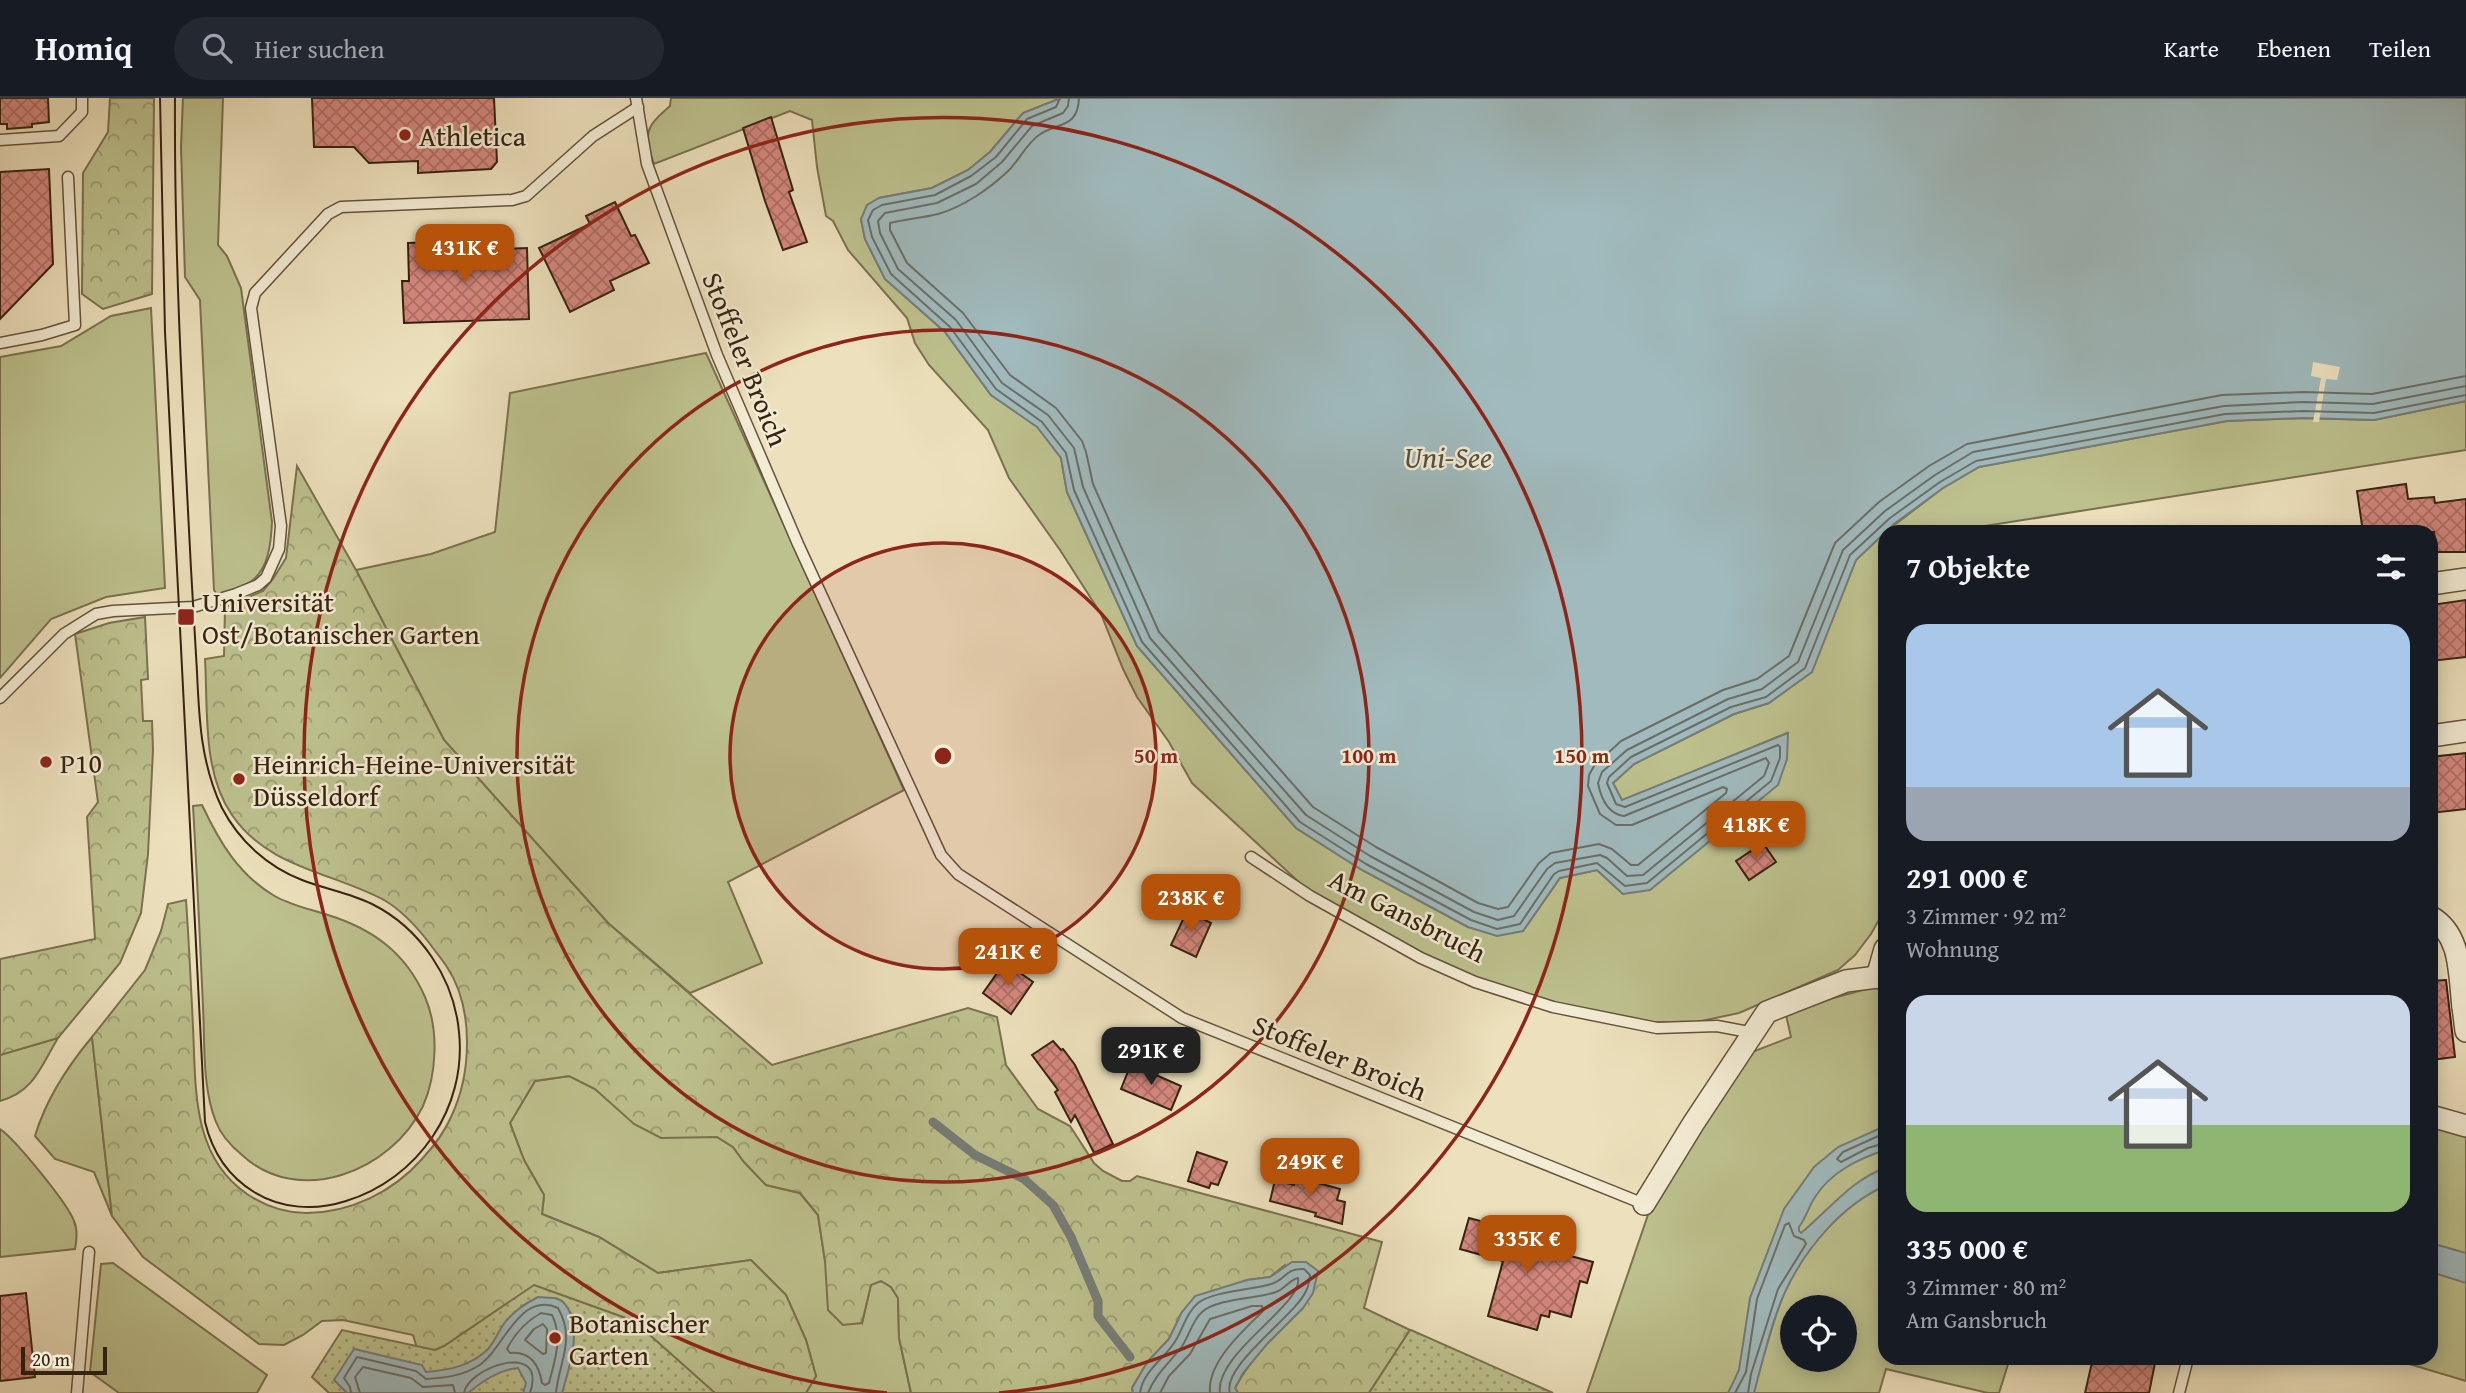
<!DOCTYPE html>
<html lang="de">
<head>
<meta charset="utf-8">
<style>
  body { margin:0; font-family:"Gentium Book Plus",serif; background:#242831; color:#f1f3f6; height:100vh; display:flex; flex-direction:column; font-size:26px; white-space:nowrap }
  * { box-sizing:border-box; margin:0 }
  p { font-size:23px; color:#9ea1a6 }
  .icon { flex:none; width:38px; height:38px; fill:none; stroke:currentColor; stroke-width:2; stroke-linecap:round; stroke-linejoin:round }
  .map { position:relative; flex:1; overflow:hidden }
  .panel { position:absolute; left:1878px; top:427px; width:560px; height:840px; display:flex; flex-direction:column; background:#171b24; border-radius:21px; box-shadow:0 4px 18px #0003 }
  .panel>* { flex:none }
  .tools { position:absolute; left:1780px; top:1197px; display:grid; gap:14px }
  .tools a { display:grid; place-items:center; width:77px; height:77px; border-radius:50%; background:#171b24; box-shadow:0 4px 18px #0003; font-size:35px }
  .scale { position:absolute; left:21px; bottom:18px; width:86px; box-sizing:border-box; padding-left:7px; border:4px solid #362210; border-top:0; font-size:19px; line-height:24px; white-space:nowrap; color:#362210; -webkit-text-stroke:5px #f3ecd4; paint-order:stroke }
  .price { position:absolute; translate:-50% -60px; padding:0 16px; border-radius:14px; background:#b45309; color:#fff; font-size:23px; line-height:46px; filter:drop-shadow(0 2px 4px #0008) }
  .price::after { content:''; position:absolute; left:50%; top:42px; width:21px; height:16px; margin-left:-10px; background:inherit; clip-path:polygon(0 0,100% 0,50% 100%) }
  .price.active { background:#222; color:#fff }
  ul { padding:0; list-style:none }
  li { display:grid; align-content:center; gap:14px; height:371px; padding:0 28px }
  li span { display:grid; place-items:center; height:217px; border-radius:21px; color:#555 }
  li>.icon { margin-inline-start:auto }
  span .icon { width:126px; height:126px; fill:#fffc; stroke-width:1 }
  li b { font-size:30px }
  h2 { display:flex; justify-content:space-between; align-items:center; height:84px; padding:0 28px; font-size:30px }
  header { display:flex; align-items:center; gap:42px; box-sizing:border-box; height:98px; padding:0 35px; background:#171b24; border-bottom:2px solid #363941 }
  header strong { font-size:33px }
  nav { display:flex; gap:38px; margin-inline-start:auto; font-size:24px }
  .search { width:490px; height:63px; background:#242831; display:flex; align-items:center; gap:18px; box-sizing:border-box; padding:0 24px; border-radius:38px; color:#9ea1a6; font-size:26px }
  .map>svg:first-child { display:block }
</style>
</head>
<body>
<header>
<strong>Homiq</strong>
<div class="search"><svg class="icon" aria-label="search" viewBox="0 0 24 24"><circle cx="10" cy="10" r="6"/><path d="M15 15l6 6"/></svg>Hier suchen</div>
<nav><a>Karte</a><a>Ebenen</a><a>Teilen</a></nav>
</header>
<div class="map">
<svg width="2466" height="1295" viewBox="0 0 2466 1295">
  <defs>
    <pattern id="forest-crowns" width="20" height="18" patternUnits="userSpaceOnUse" patternTransform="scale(1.75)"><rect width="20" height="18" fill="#bdc18e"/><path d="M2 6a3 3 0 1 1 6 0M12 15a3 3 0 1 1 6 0" fill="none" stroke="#9a9c73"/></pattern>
    <pattern id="park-dots" width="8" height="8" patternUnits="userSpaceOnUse" patternTransform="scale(1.75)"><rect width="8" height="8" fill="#bdc18e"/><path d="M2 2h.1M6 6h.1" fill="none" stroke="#9a9c73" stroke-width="1.8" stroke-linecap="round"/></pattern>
    <pattern id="building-cross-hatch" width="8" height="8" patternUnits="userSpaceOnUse" patternTransform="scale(1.75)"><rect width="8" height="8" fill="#d5887e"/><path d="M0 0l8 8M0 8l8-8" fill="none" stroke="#ae6f66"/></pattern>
  </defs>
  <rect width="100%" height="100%" fill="#ede1bd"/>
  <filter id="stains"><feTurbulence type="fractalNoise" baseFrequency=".00286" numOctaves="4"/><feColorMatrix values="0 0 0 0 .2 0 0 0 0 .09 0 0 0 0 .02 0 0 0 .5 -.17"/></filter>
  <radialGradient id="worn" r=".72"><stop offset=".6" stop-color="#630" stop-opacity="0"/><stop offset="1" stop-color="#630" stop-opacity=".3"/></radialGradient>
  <g fill="#bdc18e" stroke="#7a724f" stroke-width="2" fill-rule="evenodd">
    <path d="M183 0H223L218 147 227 158 241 190 272 424C271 445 269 472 249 485 240 491 227 493 217 497L214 492 200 202 185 179 181 49Z"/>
    <path d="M671 0H1061L1023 15 990 54 968 72 932 90 879 100 861 121 865 141 885 181 945 234 991 297 1038 329 1061 360 1067 394 1137 548 1296 730 1362 772 1468 829 1523 833 1560 780 1597 772 1623 796 1787 661V635L1622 703 1613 685 1634 666 1734 616 1769 605 1811 574 1856 462 1885 434V811L1871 836 1855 857 1838 872 1739 915 1692 925 1652 924 1555 906 1474 882 1423 858 1315 799 1192 685 1169 644 1137 599 1123 571 1101 516 1060 452 1009 380 988 332 929 267 915 245 907 220 848 152 833 123 826 118 817 69 812 22 790 13 654 66C643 34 646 29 670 8Z"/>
    <polygon points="151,210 165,490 106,499 51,521 0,580 0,259 61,248 111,218"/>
    <polygon points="706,255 904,692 728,784 762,865 690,895 608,825 444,642 356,472 431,456 495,434 510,295"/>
    <polygon points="2466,303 2466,352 1979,429 1977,434 1885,434 1943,390 1979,369 2227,323 2303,320 2374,322"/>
    <path d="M202 707C219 743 238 776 273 797 289 807 310 811 328 817 373 831 406 855 425 899 439 931 437 976 423 1008 392 1073 299 1110 242 1057 231 1048 221 1037 216 1024 202 989 205 946 203 909 200 842 197 775 193 708Z"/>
    <path d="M1874 889 1885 890V1260H2010L1999 1295H1988L1886 1271 1879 1295H1587L1651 1108 1752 954 1791 939 1786 917 1815 905ZM1792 1209H1844V1262H1792Z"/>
    <path d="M92 939 112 1118 94 1074 55 1061 35 1038C46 1001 67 969 92 939Z"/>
    <path d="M58 940C41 968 34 994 0 1003V957Z"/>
    <polygon points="570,978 595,991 614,1007 693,1038 717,1039 733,1049 744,1064 766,1087 800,1095 818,1117 825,1163 862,1225 871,1186 881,1183 891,1189 898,1200 899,1240 911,1295 806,1295 816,1278 806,1242 786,1197 751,1162 658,1175 599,1139 542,1116 544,1097 524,1062 510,1025 535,983"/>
    <polygon points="2431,1023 2466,1032 2466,1283 2389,1260 2431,1260"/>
    <path d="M0 1031C15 1041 68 1106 74 1123 78 1132 77 1141 75 1151L0 1159Z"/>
    <polygon points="113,1165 267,1277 257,1295 119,1295 90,1274 101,1166"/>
  </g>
  <g fill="url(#forest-crowns)" stroke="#7a724f" stroke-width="2">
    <polygon points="110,0 154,0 152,196 103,211 82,196 83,75 108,34"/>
    <path d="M297 368 356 472 444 642 608 825 772 967 968 910 997 919 1006 967 1038 1011 1070 1028 1094 1065 1103 1073 1122 1083H1130L1137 1078 1382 1144 1364 1210 1410 1232 1369 1295H1238L1235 1290C1251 1259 1278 1233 1303 1210L1285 1167 1270 1179 1247 1182 1182 1214 1169 1241 1148 1263 1132 1290 1133 1295H911L899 1240 898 1200 891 1189 881 1183 871 1187 862 1225 843 1227 828 1212 825 1163 818 1117 800 1095 766 1087 744 1064 733 1049 717 1039 661 1040 634 1026 595 991 569 978 535 983 510 1025 524 1062 544 1097 542 1116 599 1139 658 1175 751 1162 786 1197 806 1242 816 1278 806 1295H562L422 1267 413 1237 343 1222 322 1223 303 1237 284 1247 259 1246 143 1159 112 1118 92 939 145 872 161 833 168 806 186 802C189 845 191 887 193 929 196 988 191 1058 247 1096 265 1108 284 1115 306 1115 350 1115 393 1094 422 1061 433 1049 445 1033 451 1019 472 975 474 910 447 869 442 861 435 853 430 846 417 829 403 813 384 802 332 774 268 770 232 717 202 674 208 611 205 561L224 558 225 509 263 493 273 481 286 460Z"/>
    <polygon points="145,519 148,581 141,582 143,623 152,623 153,652 148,756 141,815 120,865 58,940 0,957 0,861 95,841 87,719 98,704 75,536 109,525"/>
  </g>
  <g fill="url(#park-dots)" stroke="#7a724f" stroke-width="2">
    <polygon points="534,1187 634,1223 715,1295 329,1295 312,1279 342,1232 435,1252 444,1248"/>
    <polygon points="1410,1232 1411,1232 1553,1295 1369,1295"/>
  </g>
  <g fill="#a0babd" stroke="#767d78" stroke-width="2">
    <polygon points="1061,0 2466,0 2466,303 2374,322 2303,320 2227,323 1979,369 1943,390 1894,426 1856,462 1812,574 1769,605 1734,616 1634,666 1613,685 1622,702 1788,635 1787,661 1778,687 1650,792 1623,796 1597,772 1560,780 1523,833 1497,838 1468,829 1362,772 1296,730 1137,548 1067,394 1061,360 1037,329 991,297 945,234 885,181 865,141 861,121 867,107 879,100 932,90 968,72 990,54 1023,15"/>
    <path d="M1885 1028V1052C1858 1061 1831 1074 1815 1099 1809 1108 1806 1120 1799 1129V1133L1801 1135C1828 1113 1851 1082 1885 1070V1088C1842 1107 1806 1150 1786 1192 1773 1219 1762 1265 1754 1295H1728L1739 1272 1750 1200 1784 1111 1814 1069 1838 1049Z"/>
    <polygon points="2431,1145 2466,1155 2466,1185 2431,1174"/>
    <polygon points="1292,1164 1306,1164 1318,1173 1313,1195 1303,1210 1267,1246 1243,1275 1235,1290 1238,1295 1133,1295 1132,1290 1148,1263 1169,1241 1182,1214 1195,1198 1247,1182 1270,1179"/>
    <path d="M538 1199C546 1200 558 1198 564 1205 584 1226 569 1271 562 1295H523L526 1285 518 1270C498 1272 483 1283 468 1295H347L334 1282 354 1251 422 1267 426 1274C449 1272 471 1268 488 1251 494 1244 498 1235 503 1227 512 1214 524 1206 538 1199Z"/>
  </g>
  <polygon fill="#ede1bd" points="2313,264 2340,269 2337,282 2326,281 2319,324 2313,324 2321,280 2311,278"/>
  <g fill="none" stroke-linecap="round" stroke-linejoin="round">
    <g stroke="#6b6e66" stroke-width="2">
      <polyline points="1060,0 1056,9 1027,21 996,59 971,78 935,97 882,107 873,112 868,122 872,139 891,176 950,229 996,291 1042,324 1066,355 1074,392 1142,544 1300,724 1366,766 1471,822 1497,831 1520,826 1554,776 1559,773 1597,765 1625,788 1647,785 1771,683 1780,660 1780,649 1778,647 1625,709 1616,706 1607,685 1609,679 1631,659 1731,609 1766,599 1805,570 1850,457 1890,420 1940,384 1976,363 2225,316 2303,313 2374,315 2466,297"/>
      <path d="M1069 0 1068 8 1063 15 1032 28 1002 64 976 86 937 105 885 115 878 123 880 135 898 171 956 222 1002 285 1048 317 1074 350 1083 389 1150 540 1306 717 1370 758 1474 814 1498 822 1514 818 1547 771 1555 765 1600 757 1607 760 1627 778 1643 777 1764 678 1769 665 1766 660 1624 718C1608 716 1601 700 1598 685L1602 674 1627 652 1728 601 1762 591 1798 564 1843 452 1885 413 1935 377 1973 354 2224 308 2303 304 2373 306 2466 288"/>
      <path d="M1079 0C1078 31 1057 24 1039 37 1026 46 1019 63 1007 74 989 91 963 109 938 116 922 120 906 121 890 125V132L907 165 963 215 1010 277 1056 310 1082 343 1086 354 1093 386 1159 534 1313 709 1376 749 1478 805 1498 811 1508 809 1539 765 1551 755 1599 746 1612 751 1631 767H1638L1726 695 1727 691 1723 689 1632 727H1616L1600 716 1588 688 1589 677 1594 668 1621 643 1723 592 1757 581 1789 558 1835 445 1879 404 1929 368 1967 346 2222 297 2303 294 2372 296 2466 278"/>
      <polyline points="1885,1035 1843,1054 1837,1061 1841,1064 1868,1050 1885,1045"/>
      <path d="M541 1215 552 1217C563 1239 555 1262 549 1285L545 1287 542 1285C539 1267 530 1253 510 1255L507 1251C515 1235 525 1224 541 1215Z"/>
      <polygon points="543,1226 547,1231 546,1255 543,1256 525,1242 534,1231"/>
      <path d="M351 1295 350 1289 344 1280 357 1259 416 1273 426 1281C444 1280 462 1278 478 1268 504 1252 519 1192 558 1210 576 1242 559 1263 556 1295"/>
      <polyline points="360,1295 355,1279 363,1269 411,1280 423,1289 453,1287 455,1295"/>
      <path d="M464 1295C467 1270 548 1241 530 1295"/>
      <path d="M1140 1295C1143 1272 1165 1261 1176 1242 1183 1230 1187 1214 1198 1205 1213 1193 1253 1192 1271 1186 1286 1182 1285 1170 1304 1171L1310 1177C1309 1182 1309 1188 1306 1193 1296 1217 1221 1268 1230 1295"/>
      <path d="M1148 1295C1155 1277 1168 1266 1180 1251 1189 1240 1191 1224 1202 1214 1218 1200 1257 1201 1276 1194 1285 1191 1289 1182 1298 1180 1304 1206 1214 1256 1220 1295"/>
      <path d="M1160 1295 1169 1278 1190 1256 1210 1221 1252 1208H1262L1263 1213C1243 1233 1207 1264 1210 1295"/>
      <polyline points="1735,1295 1746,1274 1757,1201 1785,1127 1789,1125 1794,1138 1804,1142 1806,1146 1778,1191 1751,1276 1748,1295"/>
    </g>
    <polyline stroke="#767d78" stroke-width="9" points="933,1024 975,1057 1024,1081 1053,1107 1071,1139 1098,1203 1098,1218 1130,1259"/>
  </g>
  <g fill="url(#building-cross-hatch)" stroke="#362210" stroke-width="2">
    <polygon points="0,0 48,0 49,24 32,26 32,29 7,31 7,26 0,26"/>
    <polygon points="312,0 494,0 497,64 491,71 418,75 418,63 369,65 354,49 314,49"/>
    <polygon points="771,19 793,92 789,94 807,144 783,152 765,103 743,30"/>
    <polygon points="49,71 53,166 0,221 0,74"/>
    <polygon points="615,104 631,138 635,137 649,165 610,183 614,192 570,214 539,150 590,126 586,118"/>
    <polygon points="456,143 456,153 527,150 529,221 404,225 402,183 409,183 408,145"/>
    <polygon points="2406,386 2408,401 2434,399 2435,405 2466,401 2466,454 2437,454 2434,434 2363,434 2357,393"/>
    <polygon points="2466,502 2466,559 2431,563 2431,507"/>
    <polygon points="2466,655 2466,711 2431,715 2431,659"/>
    <polygon points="1763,745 1776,764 1749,782 1736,763"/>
    <polygon points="1187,813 1211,825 1196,859 1171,847"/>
    <polygon points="1005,864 1033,884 1011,916 983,895"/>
    <polygon points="2446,882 2455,959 2431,962 2431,883"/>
    <polygon points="1053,943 1061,952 1063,951 1075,967 1113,1046 1094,1055 1075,1017 1071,1024 1055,994 1058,992 1032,957"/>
    <polygon points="1131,966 1181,988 1171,1012 1121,991"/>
    <polygon points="1197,1054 1227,1064 1218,1087 1211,1085 1209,1090 1188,1083"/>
    <polygon points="1296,1079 1340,1091 1337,1102 1345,1104 1342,1126 1315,1118 1316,1115 1270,1103 1275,1082 1294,1087"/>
    <polygon points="1469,1120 1521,1134 1518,1144 1593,1164 1587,1185 1580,1183 1571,1219 1550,1213 1549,1219 1541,1217 1537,1232 1488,1218 1503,1163 1460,1151"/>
    <polygon points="26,1195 35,1279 0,1283 0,1198"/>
    <polygon points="2093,1260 2156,1260 2149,1295 2085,1295"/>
  </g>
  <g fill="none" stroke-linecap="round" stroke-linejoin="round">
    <g stroke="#64523b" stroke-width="13">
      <g id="service">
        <polyline points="636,0 647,66 717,257 798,446 941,757 958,776 1182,920 1644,1106"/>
        <polyline points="0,42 59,38 82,14 82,0"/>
        <polyline points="0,245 42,237 75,227 68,79"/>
        <polyline points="0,600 64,536 96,516 113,513 193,509 236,496 258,487 266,480 279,451 281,428 251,210 255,195 328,116 341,109 512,102 526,98 593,38 638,9"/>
        <polyline points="1251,759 1310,798 1421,860 1475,884 1553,909 1657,930 1717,928 1754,935"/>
        <polyline points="77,1295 89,1154"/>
        <polyline points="2179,1295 2188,1260"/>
      </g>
    </g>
    <g stroke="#64523b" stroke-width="24">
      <g id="minor">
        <polyline points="2431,486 2466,481"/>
        <polyline points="2431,638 2466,633"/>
        <path d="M2431 819C2462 837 2459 877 2463 909H2466"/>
        <polyline points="1877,879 1885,851"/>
        <polyline points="2463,909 2466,933"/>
        <polyline points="2431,1018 2466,1028"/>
        <polyline points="1644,1106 1693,1026 1767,914 1846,883 1877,879 1885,881"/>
      </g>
    </g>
    <use href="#service" stroke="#f3ecd4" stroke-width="10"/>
    <use href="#minor" stroke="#f3ecd4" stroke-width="21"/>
    <path stroke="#362210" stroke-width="2" d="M160 0 165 234 205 1024C212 1053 228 1078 254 1094 282 1111 315 1113 346 1103 418 1081 467 1010 459 934 454 880 420 830 372 806 350 795 325 791 302 782 268 769 239 743 222 710 201 666 199 621 197 574 195 539 193 505 191 471 183 314 174 157 175 0"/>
  </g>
  <circle cx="943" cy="658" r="213" fill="#8f2418" fill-opacity=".12"/>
  <g fill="none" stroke="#8f2418" stroke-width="3.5">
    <circle cx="943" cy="658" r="213"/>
    <circle cx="943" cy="658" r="426"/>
    <path d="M887 1295A639 639 0 1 1 999 1295"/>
  </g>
  <g fill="#8f2418" stroke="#f3ecd4" stroke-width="2.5">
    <circle cx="405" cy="37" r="7"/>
    <rect x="177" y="510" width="18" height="18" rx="3.5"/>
    <circle cx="46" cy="664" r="7"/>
    <circle cx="239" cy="681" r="7"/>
    <circle cx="555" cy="1240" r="7"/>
  </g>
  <g text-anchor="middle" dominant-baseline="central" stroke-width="5" stroke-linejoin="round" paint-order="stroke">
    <g font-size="28" fill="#362210" stroke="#f3ecd4" text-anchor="start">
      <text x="419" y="37">Athletica</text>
      <text x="202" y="503">Universität<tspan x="202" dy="32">Ost/Botanischer Garten</tspan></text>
      <text x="60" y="664">P10</text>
      <text x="253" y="665">Heinrich-Heine-Universität<tspan x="253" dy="32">Düsseldorf</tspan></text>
      <text x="569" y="1224">Botanischer<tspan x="569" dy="32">Garten</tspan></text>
    </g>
    <g font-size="28" fill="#362210" stroke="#f3ecd4">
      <text transform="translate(746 261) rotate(68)">Stoffeler Broich</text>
      <text transform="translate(1408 817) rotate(27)">Am Gansbruch</text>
      <text transform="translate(1340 959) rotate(22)">Stoffeler Broich</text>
    </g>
    <g font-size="30" font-style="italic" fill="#565044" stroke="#f3ecd4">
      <text x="1448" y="359">Uni-See</text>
    </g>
  </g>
  <circle cx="943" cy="658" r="10" fill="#8f2418" stroke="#f3ecd4" stroke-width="3.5"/>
  <g font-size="21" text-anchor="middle" font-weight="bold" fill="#8f2418" stroke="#f3ecd4" stroke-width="5" stroke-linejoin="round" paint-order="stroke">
    <text x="1156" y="665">50 m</text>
    <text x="1369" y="665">100 m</text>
    <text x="1582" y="665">150 m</text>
  </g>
  <rect width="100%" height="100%" filter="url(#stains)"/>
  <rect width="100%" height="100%" fill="url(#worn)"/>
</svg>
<div class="tools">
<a><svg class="icon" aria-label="locate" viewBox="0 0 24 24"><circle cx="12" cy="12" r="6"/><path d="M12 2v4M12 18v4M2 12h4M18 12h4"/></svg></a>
</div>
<div class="scale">20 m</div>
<b class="price" style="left:465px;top:186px">431K €</b>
<b class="price" style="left:1756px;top:763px">418K €</b>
<b class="price" style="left:1191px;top:836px">238K €</b>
<b class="price" style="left:1008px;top:890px">241K €</b>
<b class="price active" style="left:1151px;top:989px">291K €</b>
<b class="price" style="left:1310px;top:1100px">249K €</b>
<b class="price" style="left:1527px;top:1177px">335K €</b>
<section class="panel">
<h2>7 Objekte<svg class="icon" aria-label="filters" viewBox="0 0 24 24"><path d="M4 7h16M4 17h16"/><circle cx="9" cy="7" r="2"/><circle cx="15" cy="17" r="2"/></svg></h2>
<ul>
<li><span style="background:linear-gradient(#a9c7e8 75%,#9aa5b1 0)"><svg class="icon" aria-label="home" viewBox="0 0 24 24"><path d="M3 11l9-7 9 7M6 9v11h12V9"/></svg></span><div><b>291 000 €</b><p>3 Zimmer · 92 m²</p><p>Wohnung</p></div></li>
<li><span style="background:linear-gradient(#c9d6e8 60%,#8fb573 0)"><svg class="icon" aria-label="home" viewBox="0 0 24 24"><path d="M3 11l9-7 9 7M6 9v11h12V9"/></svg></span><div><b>335 000 €</b><p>3 Zimmer · 80 m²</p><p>Am Gansbruch</p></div></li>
</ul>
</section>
</div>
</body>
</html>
